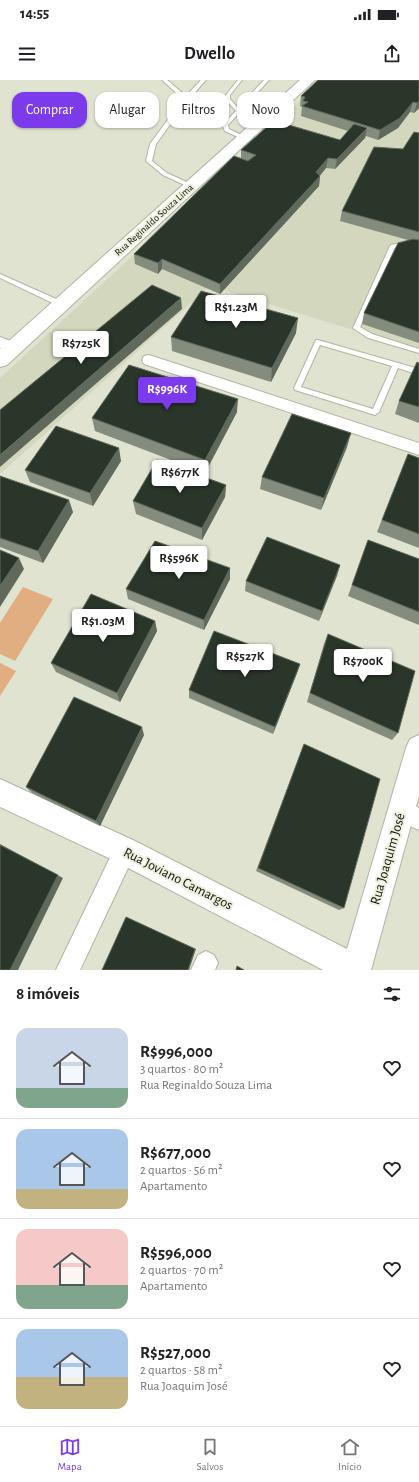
<!DOCTYPE html>
<html lang="pt">
<head>
<meta charset="utf-8">
<style>
  body { margin:0; font-family:"Alegreya Sans",sans-serif; background:#f2f2f2; color:#202124; height:100vh; display:flex; flex-direction:column; font-size:15px; white-space:nowrap }
  * { box-sizing:border-box; margin:0 }
  p { font-size:13px; color:#757577 }
  .icon { flex:none; width:22px; height:22px; fill:none; stroke:currentColor; stroke-width:2; stroke-linecap:round; stroke-linejoin:round }
  .map { position:relative; height:890px; overflow:hidden }
  .panel { display:flex; flex-direction:column; background:#fff; flex:1 }
  .panel>* { flex:none }
  .top-card { position:absolute; left:12px; top:12px; width:395px; height:36px; display:flex; gap:8px }
  .price { position:absolute; translate:-50% -34px; padding:0 9px; border-radius:4px; background:#fff; color:#222; font-size:13px; line-height:26px; filter:drop-shadow(0 1px 2px #0008) }
  .price::after { content:''; position:absolute; left:50%; top:24px; width:12px; height:9px; margin-left:-6px; background:inherit; clip-path:polygon(0 0,100% 0,50% 100%) }
  .price.current { background:#7c3aed; color:#fff }
  ul { padding:0; list-style:none }
  li { display:flex; align-items:center; gap:12px; height:100px; padding:0 16px }
  li+li { border-top:1px solid #e0e0e0 }
  li span { display:grid; place-items:center; flex:none; width:112px; height:80px; border-radius:12px; color:#555 }
  li>.icon { margin-inline-start:auto }
  span .icon { width:48px; height:48px; fill:#fffc; stroke-width:1 }
  li b { font-size:17px }
  h2 { display:flex; justify-content:space-between; align-items:center; height:48px; padding:0 16px; font-size:17px }
  .tag { padding:0 14px; border-radius:12px; background:#fff; box-shadow:0 1px 3px #0004; font-size:14px; line-height:36px }
  .tag.current { background:#7c3aed; color:#fff }
  .status { display:flex; justify-content:space-between; align-items:center; height:28px; padding:0 20px; background:#fff; direction:ltr }
  .status svg { height:11px; fill:currentColor }
  header { display:flex; justify-content:space-between; align-items:center; height:52px; padding:0 16px; background:#fff; font-size:18px; font-weight:700 }
  .dock { display:flex; justify-content:space-around; align-items:center; height:56px; border-top:1px solid #e0e0e0; background:#fff; font-size:11px; color:#757577 }
  .dock a { display:grid; justify-items:center; gap:2px }
  .dock .current { color:#7c3aed }
  .map>svg:first-child { display:block }
</style>
</head>
<body>
<div class="status"><b>14:55</b><svg viewBox="0 0 49 12"><path d="M0 12V9h3v3zM5 12V6h3v6zM10 12V3h3v9zM15 12V0h3v12zM26 1h20v11H26zM47 4h2v5h-2z"/></svg></div>
<header><svg class="icon" aria-label="menu" viewBox="0 0 24 24"><path d="M4 6h16M4 12h16M4 18h16"/></svg>Dwello<svg class="icon" aria-label="share" viewBox="0 0 24 24"><path d="M12 15V3M7 8l5-5 5 5M5 13v7h14v-7"/></svg></header>
<div class="map">
<svg width="419" height="890" viewBox="0 0 419 890">
  <rect width="100%" height="100%" fill="#dfe3d0"/>
  <polygon fill="#d2d7bd" points="323,0 419,0 419,270 210,206 0,394 0,298"/>
  <g fill="#e1ae81">
    <polygon points="23,507 53,519 15,581 0,574 0,543"/>
    <polygon points="0,583 16,591 0,616"/>
  </g>
  <g fill="none" stroke-linecap="round" stroke-linejoin="round">
    <g stroke="#b0b4a2" stroke-width="2">
      <g id="lane">
        <polygon points="162,0 167,0 186,16 201,0 206,0 188,20 156,64 152,81 167,93 193,105 193,107 189,107 163,95 146,81 150,64 183,19"/>
        <polygon points="238,0 242,0 230,15 230,19 238,28 264,0 269,0 228,45 229,49 246,57 246,59 244,60 225,51 222,45 236,31 225,19 226,15"/>
        <polygon points="400,163 419,168 419,172 400,167 395,168 360,247 372,254 419,269 419,273 368,258 353,248 390,166 391,165"/>
        <polygon points="0,194 63,222 64,224 63,226 59,226 0,198"/>
        <path d="M316 260H318L419 289V295L398 288 379 332 375 335 295 310 294 308ZM320 265 392 286 373 329 301 307Z"/>
      </g>
    </g>
    <g stroke="#b0b4a2" stroke-width="2">
      <g id="street">
        <polygon points="0,257 18,264 20,268 18,272 13,273 0,268"/>
        <polygon points="149,275 419,363 419,375 144,284 142,280 144,276"/>
        <polygon points="402,720 419,728 419,750 394,739 391,731 394,723"/>
        <polygon points="125,760 133,763 136,771 80,890 56,890 117,763"/>
        <polygon points="206,871 214,875 218,883 215,890 191,890 198,875"/>
      </g>
    </g>
    <g stroke="#b0b4a2" stroke-width="2">
      <g id="secondary">
        <polygon points="300,0 315,0 7,285 0,287 0,269"/>
        <polygon points="419,655 419,716 371,890 323,890 115,781 0,727 0,699 135,761 347,869 406,668 410,659"/>
      </g>
    </g>
    <use href="#lane" fill="#fff" fill-rule="evenodd"/>
    <use href="#street" fill="#fff" fill-rule="evenodd"/>
    <use href="#secondary" fill="#fff" fill-rule="evenodd"/>
  </g>
  <g fill="#848c7d">
    <polygon points="419,0 419,28 414,33 410,32 398,48 378,60 366,56 365,58 335,89 326,88 320,96 319,106 220,214 162,189 158,194 135,184 134,174 241,78 241,70 278,47 340,60 348,51 301,36 302,27 300,26 301,16"/>
    <polygon points="419,53 419,263 362,244 364,233 408,160 340,141 342,131"/>
    <polygon points="296,253 271,302 172,271 171,257"/>
    <polygon points="419,283 419,343 395,334 399,321"/>
    <polygon points="237,332 205,393 95,351 92,338"/>
    <polygon points="347,367 321,430 260,409 262,397"/>
    <polygon points="408,374 419,378 419,468 377,452"/>
    <polygon points="121,381 93,426 30,402 25,390"/>
    <polygon points="0,396 73,432 43,483 0,467"/>
    <polygon points="226,405 225,417 202,460 136,434 133,421"/>
    <polygon points="368,460 419,479 419,545 348,516"/>
    <polygon points="340,485 319,541 245,511 246,501"/>
    <polygon points="230,499 204,550 128,519 126,509"/>
    <polygon points="155,541 157,551 120,622 56,592 51,583"/>
    <polygon points="328,554 398,653 392,660 307,622 324,564"/>
    <polygon points="300,584 297,593 273,654 189,618 189,610"/>
    <polygon points="144,655 100,746 32,713 26,707"/>
    <polygon points="304,664 344,828 339,830 256,791"/>
  </g>
  <g fill="#606a5c">
    <polygon points="419,21 419,28 414,33 417,23"/>
    <polygon points="413,22 410,32 398,48 378,60 380,50"/>
    <polygon points="367,48 365,58 335,89 337,79"/>
    <polygon points="328,78 326,88 315,101 320,96 319,106 220,214 220,204"/>
    <polygon points="162,179 162,189 158,194 158,183"/>
    <polygon points="181,218 182,229 0,387 0,375"/>
    <polygon points="298,238 296,253 271,302 272,288"/>
    <polygon points="238,319 237,332 205,393 205,380"/>
    <polygon points="351,353 347,367 321,430 324,418"/>
    <polygon points="119,368 121,381 93,426 90,413"/>
    <polygon points="226,405 225,417 202,460 202,448"/>
    <polygon points="69,420 73,432 43,483 38,471"/>
    <polygon points="19,478 24,489 0,527 0,506"/>
    <polygon points="340,485 337,496 319,541 322,531"/>
    <polygon points="230,488 230,499 204,550 204,540"/>
    <polygon points="155,541 157,551 120,622 117,613"/>
    <polygon points="300,584 297,593 273,654 275,647"/>
    <polygon points="142,647 144,655 100,746 96,741"/>
    <polygon points="0,764 63,798 18,890 10,890"/>
    <polygon points="126,837 196,869 189,890 188,890"/>
  </g>
  <g fill="#2a362a" stroke="#606a5c">
    <polygon points="318,0 419,0 419,21 417,23 413,22 400,38 380,50 302,26 308,22 303,21 305,17 301,16"/>
    <polygon points="282,43 340,60 354,44 367,48 337,79 328,78 316,92 320,96 220,204 162,179 158,183 134,174 234,76 248,81 256,75 241,70 269,45 278,47"/>
    <polygon points="414,52 419,53 419,152 342,131 374,67 403,69"/>
    <polygon points="413,159 419,160 419,252 364,233 398,163"/>
    <polygon points="152,205 181,218 0,375 0,330"/>
    <polygon points="201,211 298,238 272,288 171,257"/>
    <polygon points="417,282 419,283 419,327 399,321"/>
    <polygon points="129,285 238,319 205,380 92,338"/>
    <polygon points="292,334 351,353 324,418 262,397"/>
    <polygon points="56,346 119,368 90,413 25,390"/>
    <polygon points="408,374 419,378 419,454 382,440"/>
    <polygon points="157,380 226,405 202,448 133,421"/>
    <polygon points="0,396 69,420 38,471 0,458"/>
    <polygon points="267,457 340,485 322,531 246,501"/>
    <polygon points="368,460 419,479 419,532 352,505"/>
    <polygon points="155,461 230,488 204,540 126,509"/>
    <polygon points="0,470 19,478 0,506"/>
    <polygon points="91,514 155,541 117,613 51,583"/>
    <polygon points="214,551 300,584 275,647 189,610"/>
    <polygon points="328,554 415,591 398,653 310,613"/>
    <polygon points="74,617 142,647 96,741 26,707"/>
    <polygon points="304,664 380,699 344,828 258,788"/>
    <polygon points="0,765 58,795 10,890 0,890"/>
    <polygon points="126,837 195,869 188,890 102,890"/>
    <polygon points="237,886 244,890 236,890"/>
  </g>
  <g text-anchor="middle" dominant-baseline="central" stroke-width="4" stroke-linejoin="round" paint-order="stroke">
    <g font-size="10" fill="#11120c" stroke="#ecf0dd">
      <text transform="translate(154 140) rotate(-42)">Rua Reginaldo Souza Lima</text>
    </g>
    <g font-size="14" fill="#11120c" stroke="#ecf0dd">
      <text transform="translate(388 779) rotate(-74)">Rua Joaquim José</text>
      <text transform="translate(178 799) rotate(27)">Rua Joviano Camargos</text>
    </g>
  </g>
</svg>
<b class="price" style="left:236px;top:249px">R$1.23M</b>
<b class="price" style="left:81px;top:285px">R$725K</b>
<b class="price current" style="left:167px;top:331px">R$996K</b>
<b class="price" style="left:180px;top:414px">R$677K</b>
<b class="price" style="left:179px;top:500px">R$596K</b>
<b class="price" style="left:103px;top:563px">R$1.03M</b>
<b class="price" style="left:245px;top:598px">R$527K</b>
<b class="price" style="left:363px;top:603px">R$700K</b>
<div class="top-card">
<a class="tag current">Comprar</a>
<a class="tag">Alugar</a>
<a class="tag">Filtros</a>
<a class="tag">Novo</a>
</div>
</div>
<section class="panel">
<h2>8 imóveis<svg class="icon" aria-label="filters" viewBox="0 0 24 24"><path d="M4 7h16M4 17h16"/><circle cx="9" cy="7" r="2"/><circle cx="15" cy="17" r="2"/></svg></h2>
<ul>
<li><span style="background:linear-gradient(#c9d6e8 75%,#7fa58c 0)"><svg class="icon" aria-label="home" viewBox="0 0 24 24"><path d="M3 11l9-7 9 7M6 9v11h12V9"/></svg></span><div><b>R$996,000</b><p>3 quartos · 80 m²</p><p>Rua Reginaldo Souza Lima</p></div><svg class="icon" aria-label="heart" viewBox="0 0 24 24"><path d="M12 20l-8-8c-3-5 5-10 8-4 3-6 11-1 8 4z"/></svg></li>
<li><span style="background:linear-gradient(#a9c7e8 75%,#c2b280 0)"><svg class="icon" aria-label="home" viewBox="0 0 24 24"><path d="M3 11l9-7 9 7M6 9v11h12V9"/></svg></span><div><b>R$677,000</b><p>2 quartos · 56 m²</p><p>Apartamento</p></div><svg class="icon" aria-label="heart" viewBox="0 0 24 24"><path d="M12 20l-8-8c-3-5 5-10 8-4 3-6 11-1 8 4z"/></svg></li>
<li><span style="background:linear-gradient(#f6c9c9 70%,#7fa58c 0)"><svg class="icon" aria-label="home" viewBox="0 0 24 24"><path d="M3 11l9-7 9 7M6 9v11h12V9"/></svg></span><div><b>R$596,000</b><p>2 quartos · 70 m²</p><p>Apartamento</p></div><svg class="icon" aria-label="heart" viewBox="0 0 24 24"><path d="M12 20l-8-8c-3-5 5-10 8-4 3-6 11-1 8 4z"/></svg></li>
<li><span style="background:linear-gradient(#a9c7e8 60%,#c2b280 0)"><svg class="icon" aria-label="home" viewBox="0 0 24 24"><path d="M3 11l9-7 9 7M6 9v11h12V9"/></svg></span><div><b>R$527,000</b><p>2 quartos · 58 m²</p><p>Rua Joaquim José</p></div><svg class="icon" aria-label="heart" viewBox="0 0 24 24"><path d="M12 20l-8-8c-3-5 5-10 8-4 3-6 11-1 8 4z"/></svg></li>
</ul>
</section>
<nav class="dock">
<a class="current"><svg class="icon" aria-label="map" viewBox="0 0 24 24"><path d="M3 6l6-2 6 2 6-2v14l-6 2-6-2-6 2zM9 4v14M15 6v14"/></svg>Mapa</a>
<a><svg class="icon" aria-label="saved" viewBox="0 0 24 24"><path d="M7 4h10v16l-5-4-5 4z"/></svg>Salvos</a>
<a><svg class="icon" aria-label="home" viewBox="0 0 24 24"><path d="M3 11l9-7 9 7M6 9v11h12V9"/></svg>Início</a>
</nav>
</body>
</html>
